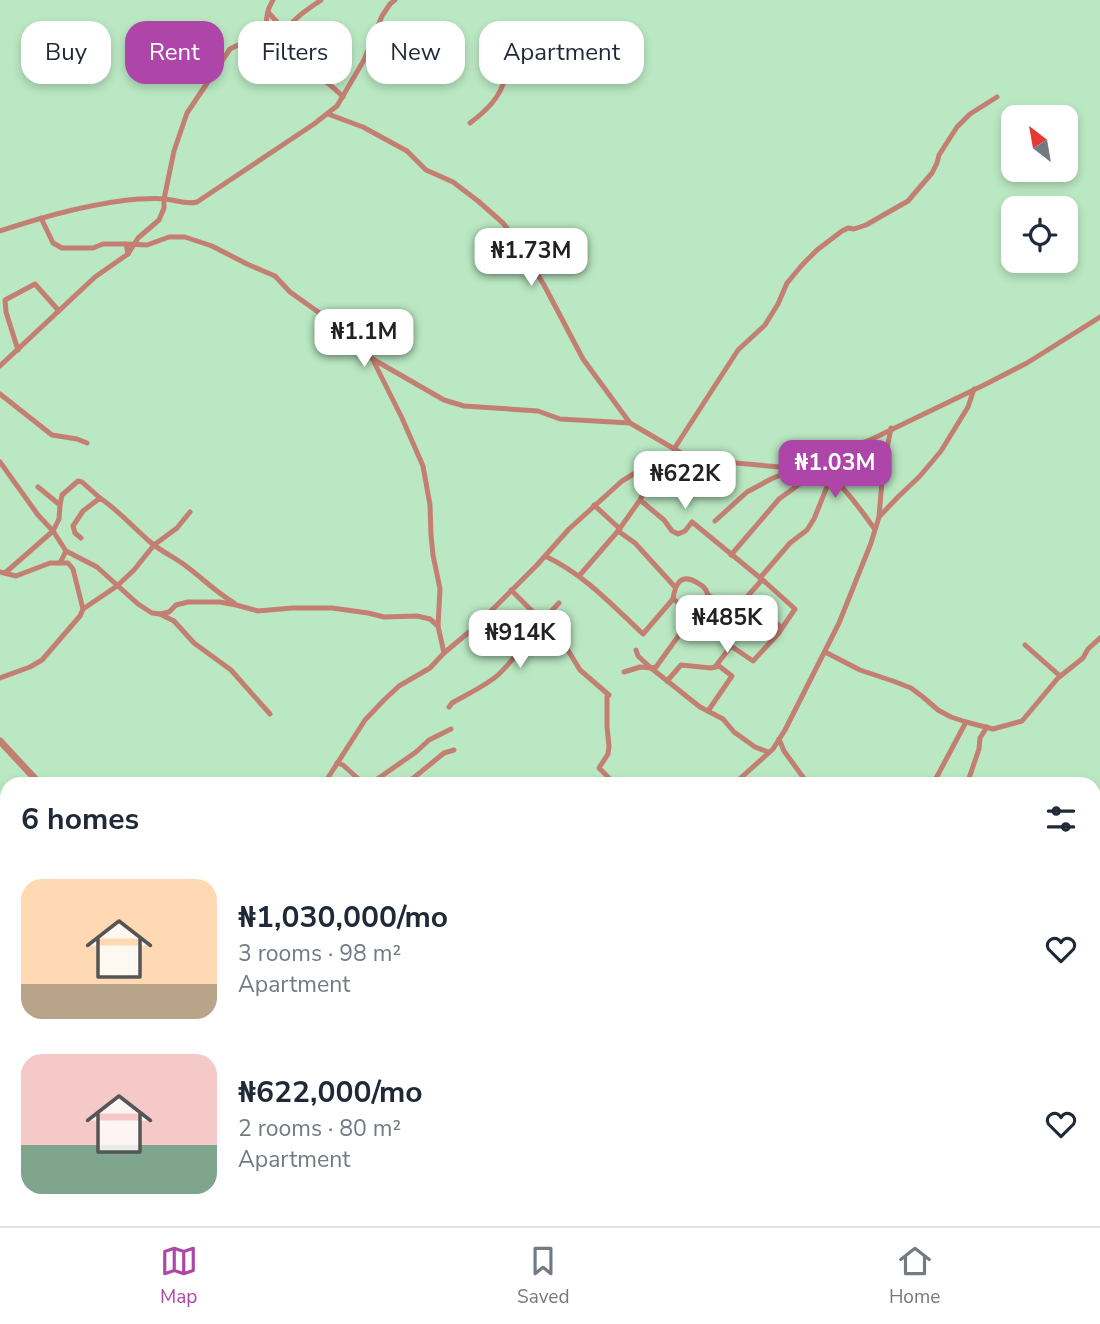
<!DOCTYPE html>
<html lang="en">
<head>
<meta charset="utf-8">
<style>
  body { margin:0; font-family:"Nunito Sans",sans-serif; background:#f6f6f7; color:#1f2937; height:100vh; display:flex; flex-direction:column; font-size:26px; white-space:nowrap }
  * { box-sizing:border-box; margin:0 }
  p { font-size:23px; color:#747a83 }
  .icon { flex:none; width:38px; height:38px; fill:none; stroke:currentColor; stroke-width:2; stroke-linecap:round; stroke-linejoin:round }
  .map { position:relative; flex:1; overflow:hidden }
  .side { position:absolute; left:0px; top:777px; width:1101px; height:450px; display:flex; flex-direction:column; background:#fff; border-radius:21px 21px 0 0; box-shadow:0 4px 10px #0003 }
  .side>* { flex:none }
  .hud { position:absolute; left:21px; top:21px; width:700px; height:63px; display:flex; gap:14px }
  .needle { width:46px; rotate:329deg }
  .controls { position:absolute; left:1001px; top:105px; display:grid; gap:14px }
  .controls a { display:grid; place-items:center; width:77px; height:77px; border-radius:14px; background:#fff; box-shadow:0 4px 10px #0003; font-size:35px }
  .price { position:absolute; translate:-50% -60px; padding:0 16px; border-radius:14px; background:#fff; color:#222; font-size:23px; line-height:46px; filter:drop-shadow(0 2px 4px #0008) }
  .price::after { content:''; position:absolute; left:50%; top:42px; width:21px; height:16px; margin-left:-10px; background:inherit; clip-path:polygon(0 0,100% 0,50% 100%) }
  .price.current { background:#ae45a8; color:#fff }
  ul { padding:0; list-style:none }
  li { display:flex; align-items:center; gap:21px; height:175px; padding:0 21px }
  li span { display:grid; place-items:center; flex:none; width:196px; height:140px; border-radius:21px; color:#555 }
  li>.icon { margin-inline-start:auto }
  span .icon { width:84px; height:84px; fill:#fffc; stroke-width:1 }
  li b { font-size:30px }
  h2 { display:flex; justify-content:space-between; align-items:center; height:84px; padding:0 21px; font-size:30px }
  .tag { padding:0 24px; border-radius:21px; background:#fff; box-shadow:0 4px 10px #0003; font-size:24px; line-height:63px }
  .tag.current { background:#ae45a8; color:#fff }
  .menu { display:flex; justify-content:space-around; align-items:center; height:98px; border-top:2px solid #e0e1e3; background:#fff; font-size:19px; color:#747a83 }
  .menu a { display:grid; justify-items:center; gap:4px }
  .menu .current { color:#ae45a8 }
  .map>svg:first-child { display:block }
</style>
</head>
<body>
<div class="map">
<svg width="1100" height="1226" viewBox="0 0 1100 1226">
  <rect width="100%" height="100%" fill="#bae8c2"/>
  <g fill="none" stroke-linecap="round" stroke-linejoin="round">
    <g stroke="#c47f73" stroke-width="5">
      <path d="M273 0C271 4 269 7 268 11 264 28 270 26 254 37 283 46 278 34 297 18 304 11 313 6 321 0"/>
      <polyline points="268,12 277,22 281,35"/>
      <path d="M266 41C290 63 321 73 343 97"/>
      <polyline points="328,114 363,127 407,151 426,170 453,182 478,201 503,223 519,244 544,285 583,359 630,423 683,454 708,460"/>
      <path d="M470 123C486 111 500 98 505 78"/>
      <polyline points="41,218 53,243 62,248 93,248 103,244 126,244 128,254"/>
      <path d="M0 231C45 216 91 203 138 199 147 199 156 198 165 199 177 200 185 205 197 202L314 124 337 106 364 60 382 16 390 4 395 0"/>
      <polyline points="126,244 147,245 169,237 185,237 212,246 247,264 275,276 290,292 321,314 350,346 444,400 464,406 538,411 560,419 630,423"/>
      <polyline points="18,350 6,312 5,300 35,284 59,311"/>
      <polyline points="374,362 402,418 423,466 430,505 431,535 433,555 440,589 438,626"/>
      <polyline points="0,366 95,277 128,254 138,238 159,220 164,208 164,199 174,151 187,113 230,49 254,37"/>
      <polyline points="0,394 52,435 77,439 87,443"/>
      <polyline points="674,449 738,350 765,325 778,304 787,283 802,265 817,250 842,231 848,228 854,229 866,225 908,201 932,173 937,163 939,155 957,127 970,114 997,97"/>
      <polyline points="0,462 38,515 53,531 5,573"/>
      <path d="M806 464C812 467 820 469 826 473 846 488 860 509 874 528"/>
      <polyline points="656,468 640,500 664,520 672,531 678,534 685,531 692,522 764,581"/>
      <polyline points="38,487 60,505 59,519 53,531 66,551 60,563"/>
      <polyline points="640,500 618,531 635,543 675,587"/>
      <polyline points="60,505 62,495 78,481 82,482 100,498"/>
      <polyline points="594,505 620,529"/>
      <polyline points="879,517 883,469 891,428"/>
      <polyline points="715,521 747,492 771,479 807,464"/>
      <path d="M81 538 75 533 73 526 83 511 100 498C118 510 133 527 149 541 160 551 174 557 186 566 202 578 216 592 234 603"/>
      <polyline points="66,551 97,567 138,604 152,613 160,614 169,612 176,605 188,602 220,602 236,605 258,611 292,608 332,608 368,613 384,617 417,616 430,619 438,626 444,653"/>
      <polyline points="731,555 779,499 819,470 841,459"/>
      <path d="M545 556C585 575 611 604 643 634L673 599 692 612 695 609 719 625 737 608 761 581H764L795 609 778 634 753 661 731 646 715 667"/>
      <polyline points="0,572 16,576 50,563 68,563 73,569 83,609"/>
      <polyline points="579,576 618,531"/>
      <polyline points="760,578 790,543 807,530 814,519 835,467 848,451 847,448"/>
      <polyline points="511,590 563,642 580,670 609,695"/>
      <polyline points="708,595 736,609"/>
      <polyline points="746,598 782,628"/>
      <polyline points="160,614 174,621 194,643 231,670 270,714"/>
      <polyline points="1025,645 1060,676"/>
      <path d="M636 650 638 656 651 668 656 667 708 595C706 588 703 586 696 582 680 573 675 585 673 599"/>
      <polyline points="825,652 860,670 893,681 911,688 923,697 938,710 951,717 966,722 993,729 1022,721 1058,678 1083,658 1088,649 1100,638"/>
      <polyline points="624,672 640,667 651,668 700,707 723,719 734,732 755,747 768,752"/>
      <polyline points="0,678 30,667 42,660 80,616 83,609 117,586 134,570 154,545 177,528 190,512"/>
      <polyline points="667,681 681,665 711,668 719,666 732,676 708,711"/>
      <polyline points="607,697 607,727 609,746 608,754 599,768 615,784"/>
      <path d="M449 707 452 703C467 694 486 686 499 674 521 653 537 625 559 603"/>
      <polyline points="779,739 784,751 808,784"/>
      <polyline points="337,763 343,765 364,784"/>
      <polyline points="324,784 365,720 384,700 399,686 430,668 444,653 475,627 537,565 569,529 622,481 642,469 713,461 780,467 836,452 870,440 984,385 1027,363 1100,317"/>
      <polyline points="374,784 376,780 416,752 429,740 451,729"/>
      <polyline points="406,784 444,753 454,750"/>
      <polyline points="734,784 773,749 785,730 839,623 871,543 879,517 898,497 920,476 941,451 968,407 974,389"/>
      <polyline points="933,784 966,722"/>
      <polyline points="967,784 979,749 980,738 987,727"/>
      <polyline points="0,846 7,838"/>
      <polyline points="900,1220 903,1226"/>
      <polyline points="435,1226 444,1220"/>
    </g>
    <g stroke="#c47f73" stroke-width="7">
      <polyline points="0,741 40,784"/>
      <polyline points="1094,911 1100,908"/>
      <polyline points="0,1060 7,1058"/>
    </g>
    <polyline stroke="#b24e40" stroke-width="8" points="761,1220 776,1226"/>
  </g>
</svg>
<div class="controls">
<a><svg class="needle" viewBox="-14 -14 28 28"><path d="M0-13l5 13h-10z" fill="#e53935"/><path d="M0 13l5-13h-10z" fill="#747a83"/></svg></a>
<a><svg class="icon" aria-label="locate" viewBox="0 0 24 24"><circle cx="12" cy="12" r="6"/><path d="M12 2v4M12 18v4M2 12h4M18 12h4"/></svg></a>
</div>
<b class="price" style="left:531px;top:288px">₦1.73M</b>
<b class="price" style="left:364px;top:369px">₦1.1M</b>
<b class="price current" style="left:835px;top:500px">₦1.03M</b>
<b class="price" style="left:685px;top:511px">₦622K</b>
<b class="price" style="left:727px;top:655px">₦485K</b>
<b class="price" style="left:520px;top:670px">₦914K</b>
<div class="hud">
<a class="tag">Buy</a>
<a class="tag current">Rent</a>
<a class="tag">Filters</a>
<a class="tag">New</a>
<a class="tag">Apartment</a>
</div>
<section class="side">
<h2>6 homes<svg class="icon" aria-label="filters" viewBox="0 0 24 24"><path d="M4 7h16M4 17h16"/><circle cx="9" cy="7" r="2"/><circle cx="15" cy="17" r="2"/></svg></h2>
<ul>
<li><span style="background:linear-gradient(#ffd9b3 75%,#b9a48a 0)"><svg class="icon" aria-label="home" viewBox="0 0 24 24"><path d="M3 11l9-7 9 7M6 9v11h12V9"/></svg></span><div><b>₦1,030,000/mo</b><p>3 rooms · 98 m²</p><p>Apartment</p></div><svg class="icon" aria-label="heart" viewBox="0 0 24 24"><path d="M12 20l-8-8c-3-5 5-10 8-4 3-6 11-1 8 4z"/></svg></li>
<li><span style="background:linear-gradient(#f6c9c9 65%,#7fa58c 0)"><svg class="icon" aria-label="home" viewBox="0 0 24 24"><path d="M3 11l9-7 9 7M6 9v11h12V9"/></svg></span><div><b>₦622,000/mo</b><p>2 rooms · 80 m²</p><p>Apartment</p></div><svg class="icon" aria-label="heart" viewBox="0 0 24 24"><path d="M12 20l-8-8c-3-5 5-10 8-4 3-6 11-1 8 4z"/></svg></li>
</ul>
</section>
</div>
<nav class="menu">
<a class="current"><svg class="icon" aria-label="map" viewBox="0 0 24 24"><path d="M3 6l6-2 6 2 6-2v14l-6 2-6-2-6 2zM9 4v14M15 6v14"/></svg>Map</a>
<a><svg class="icon" aria-label="saved" viewBox="0 0 24 24"><path d="M7 4h10v16l-5-4-5 4z"/></svg>Saved</a>
<a><svg class="icon" aria-label="home" viewBox="0 0 24 24"><path d="M3 11l9-7 9 7M6 9v11h12V9"/></svg>Home</a>
</nav>
</body>
</html>
